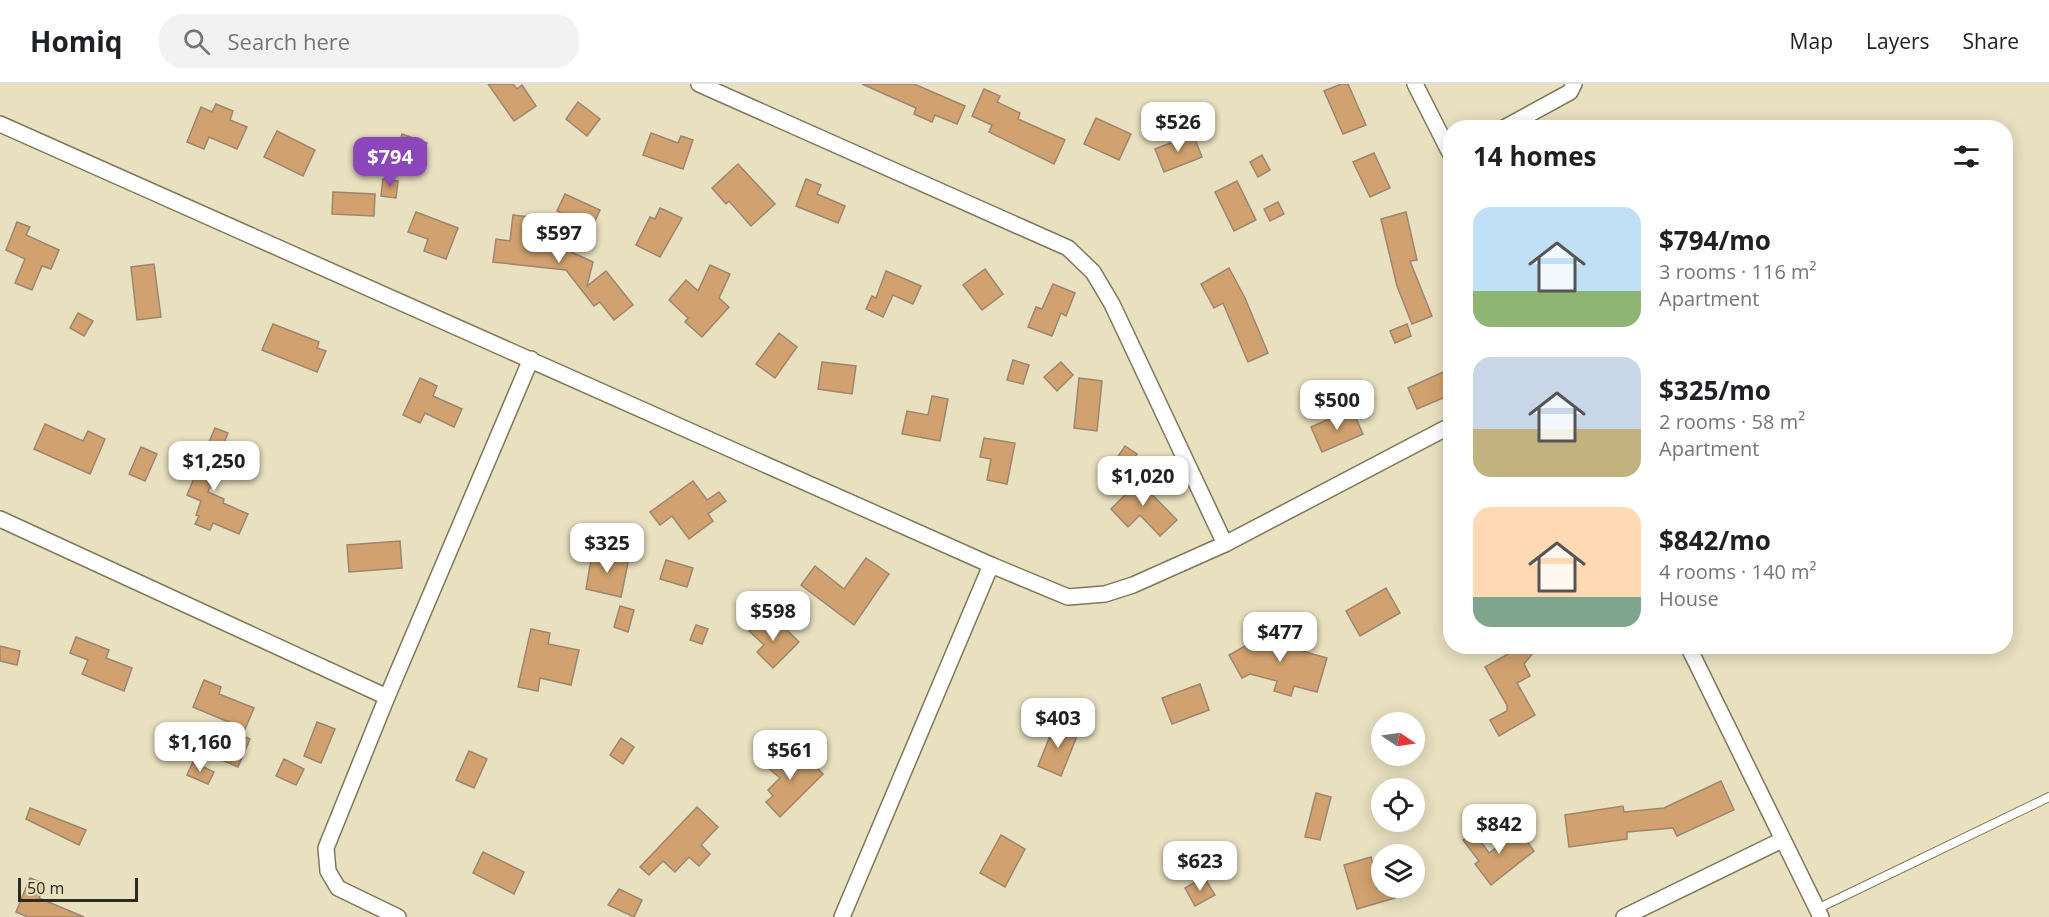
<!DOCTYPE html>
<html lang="en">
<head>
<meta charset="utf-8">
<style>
  body { margin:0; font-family:"Open Sans",sans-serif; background:#f2f2f2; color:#202124; height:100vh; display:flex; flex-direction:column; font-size:22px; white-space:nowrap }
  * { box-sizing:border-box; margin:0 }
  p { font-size:20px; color:#757577 }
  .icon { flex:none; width:33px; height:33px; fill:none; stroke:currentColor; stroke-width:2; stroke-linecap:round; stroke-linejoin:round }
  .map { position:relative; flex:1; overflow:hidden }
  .side { position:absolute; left:1443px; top:36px; width:570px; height:534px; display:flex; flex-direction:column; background:#fff; border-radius:24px; box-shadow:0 3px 15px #0003 }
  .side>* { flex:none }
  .needle { width:39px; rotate:103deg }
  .buttons { position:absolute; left:1371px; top:628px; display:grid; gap:12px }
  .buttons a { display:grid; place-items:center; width:54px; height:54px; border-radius:50%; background:#fff; box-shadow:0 3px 15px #0003; font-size:30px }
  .scale { position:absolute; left:18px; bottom:15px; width:120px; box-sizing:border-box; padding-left:6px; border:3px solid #2d2a1e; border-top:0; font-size:16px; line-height:21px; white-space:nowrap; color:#2d2a1e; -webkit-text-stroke:4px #e8e0bf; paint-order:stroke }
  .price { position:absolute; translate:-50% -51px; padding:0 14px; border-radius:12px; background:#fff; color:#222; font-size:20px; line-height:39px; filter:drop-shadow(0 2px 3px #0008) }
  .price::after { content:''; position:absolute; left:50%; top:36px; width:18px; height:14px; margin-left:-9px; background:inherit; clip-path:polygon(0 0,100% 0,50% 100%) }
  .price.active { background:#8a46ba; color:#fff }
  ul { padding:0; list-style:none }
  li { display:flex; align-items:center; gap:18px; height:150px; padding:0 30px }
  li span { display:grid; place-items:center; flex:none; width:168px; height:120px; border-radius:18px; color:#555 }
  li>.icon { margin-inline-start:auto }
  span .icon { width:72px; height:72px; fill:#fffc; stroke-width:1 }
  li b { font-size:26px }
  h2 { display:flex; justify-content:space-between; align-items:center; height:72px; padding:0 30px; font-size:26px }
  header { display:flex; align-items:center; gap:36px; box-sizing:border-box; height:84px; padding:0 30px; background:#fff; border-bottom:2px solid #e0e0e0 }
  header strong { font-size:28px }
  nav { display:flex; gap:33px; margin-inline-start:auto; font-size:21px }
  .search { width:420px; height:54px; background:#f2f2f2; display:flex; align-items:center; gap:15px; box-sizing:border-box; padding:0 21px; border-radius:24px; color:#757577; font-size:22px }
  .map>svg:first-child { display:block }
</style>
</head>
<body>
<header>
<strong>Homiq</strong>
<div class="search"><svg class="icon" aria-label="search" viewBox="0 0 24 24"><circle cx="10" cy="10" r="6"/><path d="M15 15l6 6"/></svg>Search here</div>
<nav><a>Map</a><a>Layers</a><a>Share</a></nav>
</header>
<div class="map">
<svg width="2049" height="833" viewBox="0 0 2049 833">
  <rect width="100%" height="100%" fill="#e8e0bf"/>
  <g fill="#d1a26f" stroke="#9d856e" stroke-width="1.5">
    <polygon points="488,0 513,0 517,5 522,1 536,22 514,37"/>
    <polygon points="862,0 914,0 965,22 957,40 935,31 932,38 914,30 916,24"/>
    <polygon points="1341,0 1348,0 1366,41 1343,50 1324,7"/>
    <polygon points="984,5 1000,12 997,18 1020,29 1018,35 1065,56 1054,80 989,48 992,41 972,32"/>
    <polygon points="578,18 600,35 587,52 566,35"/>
    <polygon points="216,20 233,27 230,36 247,43 237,65 209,53 204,65 187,58 201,23 212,28"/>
    <polygon points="1096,34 1131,50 1119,76 1084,60"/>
    <polygon points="277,47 315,66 303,92 264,73"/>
    <polygon points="651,49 678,59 681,52 693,56 683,85 643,71"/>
    <polygon points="402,50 427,59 422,72 398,63"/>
    <polygon points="1193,50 1202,73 1164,88 1155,65"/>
    <polygon points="1374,69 1390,104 1370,113 1353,78"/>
    <polygon points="1262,71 1270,86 1258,93 1250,78"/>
    <polygon points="738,80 775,120 751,142 729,117 726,120 712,104"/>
    <polygon points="383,95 398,97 396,114 381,112"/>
    <polygon points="806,95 821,101 817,110 845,122 838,139 796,122"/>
    <polygon points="1237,97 1256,136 1234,147 1215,108"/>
    <polygon points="333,108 375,110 374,132 332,130"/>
    <polygon points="565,110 600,126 592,143 557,127"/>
    <polygon points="1278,118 1284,130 1270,137 1264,125"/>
    <polygon points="660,124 682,134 660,173 636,161 650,133 655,135"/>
    <polygon points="416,128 458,144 446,175 424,167 428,155 408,148"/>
    <polygon points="1406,128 1417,176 1410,177 1432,232 1412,240 1397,202 1381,135"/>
    <polygon points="513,131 539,134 537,152 593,178 587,202 606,187 633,221 614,236 600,218 594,222 566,186 493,178 496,155 510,157"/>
    <polygon points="17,138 30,143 26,151 59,166 51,185 42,182 32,206 15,199 25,175 6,166"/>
    <polygon points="154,180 161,233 137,236 131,183"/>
    <polygon points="710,181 730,190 719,214 729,223 702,253 685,238 688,234 669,216 686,196 698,207"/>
    <polygon points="1229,184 1245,214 1268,269 1248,278 1223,219 1214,224 1201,200"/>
    <polygon points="985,185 1003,210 982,226 963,201"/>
    <polygon points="886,187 921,202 913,220 893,211 883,233 866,225 872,212 876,214"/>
    <polygon points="1053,200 1075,209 1066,232 1061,229 1052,252 1028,243 1036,223 1042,225"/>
    <polygon points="78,229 93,237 84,252 70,244"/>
    <polygon points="273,240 319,258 317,264 326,267 317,288 262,266"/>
    <polygon points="1407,240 1411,252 1395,259 1390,247"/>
    <polygon points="779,249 797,263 775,294 756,280"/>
    <polygon points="1013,276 1029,281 1023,300 1007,296"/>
    <polygon points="822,278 856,282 852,310 818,305"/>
    <polygon points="1061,278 1073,291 1057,307 1044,293"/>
    <polygon points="1450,285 1450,311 1417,325 1408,304"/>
    <polygon points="420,294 437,302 433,312 462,325 454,343 425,329 420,339 403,331"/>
    <polygon points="1079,294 1102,297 1097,347 1074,344"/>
    <polygon points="932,312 948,315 940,357 902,350 907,327 928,331"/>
    <polygon points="1352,325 1363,350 1322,368 1311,343"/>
    <polygon points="45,340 83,357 88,347 105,355 90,390 34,365"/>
    <polygon points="215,344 228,349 208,400 211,401 208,408 224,415 223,419 248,430 239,450 213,439 210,446 195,440 199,432 196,431 201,417 187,411"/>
    <polygon points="984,354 1015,359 1007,400 987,396 991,375 980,373"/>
    <polygon points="1125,362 1137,370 1129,382 1117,374"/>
    <polygon points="141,363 157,370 145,397 129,390"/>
    <polygon points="1132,390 1177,436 1160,452 1140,431 1128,443 1111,425 1129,407 1121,400"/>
    <polygon points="693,397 707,416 719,408 726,417 708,430 713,437 689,455 672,432 660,441 650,428"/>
    <polygon points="400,457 402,484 349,488 347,461"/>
    <polygon points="592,470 629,474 621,513 586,505"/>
    <polygon points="866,474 889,490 854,541 801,501 815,482 844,505"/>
    <polygon points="666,476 693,484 687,503 660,495"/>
    <polygon points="1386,504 1400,529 1360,552 1346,527"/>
    <polygon points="620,522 634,526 628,548 614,543"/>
    <polygon points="762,533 778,547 783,542 799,558 773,584 757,568 764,561 749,547"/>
    <polygon points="696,541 708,545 702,560 690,556"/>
    <polygon points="1283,541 1295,565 1327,574 1317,608 1294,602 1291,612 1274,607 1277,597 1250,590 1242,594 1229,571"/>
    <polygon points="531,545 550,549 548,560 579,566 571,601 540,594 538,607 518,603"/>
    <polygon points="76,553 109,566 106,574 132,584 124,607 82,590 88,576 70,569"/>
    <polygon points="0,562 20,567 17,581 0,577"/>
    <polygon points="1522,562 1539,562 1524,580 1530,592 1517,599 1535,631 1499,652 1490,636 1507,627 1507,621 1485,583"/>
    <polygon points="204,596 221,603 219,610 254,624 245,645 193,623"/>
    <polygon points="1200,600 1209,626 1172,640 1162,614"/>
    <polygon points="1056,637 1079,647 1061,692 1038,682"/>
    <polygon points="317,638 335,645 321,679 304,672"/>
    <polygon points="234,648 250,655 238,683 222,676"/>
    <polygon points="621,654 634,663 623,680 610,671"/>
    <polygon points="783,664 804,681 809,676 823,690 780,733 766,718 773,712 768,706 780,694 767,683"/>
    <polygon points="469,667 487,675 474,704 456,696"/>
    <polygon points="284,675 304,685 296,701 276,692"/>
    <polygon points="193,678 214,688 208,700 187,691"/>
    <polygon points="1721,697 1734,726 1677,752 1673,744 1627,748 1627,755 1569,763 1565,731 1623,722 1624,728 1664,724"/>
    <polygon points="1316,709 1331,713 1320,756 1305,753"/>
    <polygon points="697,723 718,743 701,761 710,770 699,782 689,773 675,788 663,777 649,791 640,783"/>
    <polygon points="30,724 86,746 79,761 26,735"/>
    <polygon points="1519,746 1534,767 1491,801 1475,780 1479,777 1463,756 1474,748 1489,769"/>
    <polygon points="1001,751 1025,765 1005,803 980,789"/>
    <polygon points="483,768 524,788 514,810 473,789"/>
    <polygon points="1371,773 1375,789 1382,787 1382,801 1376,804 1392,804 1395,814 1357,825 1344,781"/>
    <polygon points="1204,793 1215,811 1195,822 1185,804"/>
    <polygon points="30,794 45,800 39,814 84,833 28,833 16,828"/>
    <polygon points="619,805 642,816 634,833 608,821"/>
  </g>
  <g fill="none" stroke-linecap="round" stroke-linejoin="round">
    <g stroke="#7e7759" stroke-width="10">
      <polyline id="service" points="1817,825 2049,713"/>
    </g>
    <g stroke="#7e7759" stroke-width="18">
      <g id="minor">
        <polyline points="699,0 1068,164 1093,188 1112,220 1225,460"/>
        <polyline points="1415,0 1450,69"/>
        <polyline points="0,40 991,481 1068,513 1105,510 1133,501 1225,460 1450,342"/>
        <polyline points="1504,44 1570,8 1574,0"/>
        <polyline points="0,435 387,613"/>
        <polyline points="1688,562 1821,833"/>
        <polyline points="398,833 338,804 328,787 326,764 387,613 531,275"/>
        <polyline points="842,833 991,481"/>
        <polyline points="1624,833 1782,756"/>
      </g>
    </g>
    <use href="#service" stroke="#fff" stroke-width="8"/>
    <use href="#minor" stroke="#fff" stroke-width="15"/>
  </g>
</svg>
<div class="buttons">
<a><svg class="needle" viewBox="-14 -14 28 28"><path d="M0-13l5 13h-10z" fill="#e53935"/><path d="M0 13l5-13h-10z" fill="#757577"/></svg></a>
<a><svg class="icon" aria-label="locate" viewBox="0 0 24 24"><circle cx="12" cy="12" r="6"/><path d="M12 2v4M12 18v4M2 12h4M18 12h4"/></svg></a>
<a><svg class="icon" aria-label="layers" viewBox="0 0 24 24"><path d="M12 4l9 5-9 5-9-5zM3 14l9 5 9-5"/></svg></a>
</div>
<div class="scale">50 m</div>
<b class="price" style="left:1178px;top:69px">$526</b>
<b class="price active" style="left:390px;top:104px">$794</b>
<b class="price" style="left:559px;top:180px">$597</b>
<b class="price" style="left:1337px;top:347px">$500</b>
<b class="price" style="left:214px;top:408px">$1,250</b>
<b class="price" style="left:1143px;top:423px">$1,020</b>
<b class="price" style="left:607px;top:490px">$325</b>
<b class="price" style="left:773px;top:558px">$598</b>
<b class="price" style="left:1280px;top:579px">$477</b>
<b class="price" style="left:1058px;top:665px">$403</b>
<b class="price" style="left:200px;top:689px">$1,160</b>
<b class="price" style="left:790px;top:697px">$561</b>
<b class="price" style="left:1499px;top:771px">$842</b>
<b class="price" style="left:1200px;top:808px">$623</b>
<section class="side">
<h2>14 homes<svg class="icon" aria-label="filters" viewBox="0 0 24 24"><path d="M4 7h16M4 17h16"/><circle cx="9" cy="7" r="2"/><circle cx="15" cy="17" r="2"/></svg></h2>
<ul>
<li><span style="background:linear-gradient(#bfe0f5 70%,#8fb573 0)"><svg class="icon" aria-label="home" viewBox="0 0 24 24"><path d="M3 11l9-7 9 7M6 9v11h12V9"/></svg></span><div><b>$794/mo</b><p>3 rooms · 116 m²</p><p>Apartment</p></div></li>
<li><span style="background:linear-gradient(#c9d6e8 60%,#c2b280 0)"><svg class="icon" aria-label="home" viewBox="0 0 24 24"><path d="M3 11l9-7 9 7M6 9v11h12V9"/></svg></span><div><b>$325/mo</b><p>2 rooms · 58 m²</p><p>Apartment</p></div></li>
<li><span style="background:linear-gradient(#ffd9b3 75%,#7fa58c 0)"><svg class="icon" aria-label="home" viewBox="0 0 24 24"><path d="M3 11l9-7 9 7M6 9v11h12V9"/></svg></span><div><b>$842/mo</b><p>4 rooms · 140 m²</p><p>House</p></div></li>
</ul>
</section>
</div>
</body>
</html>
